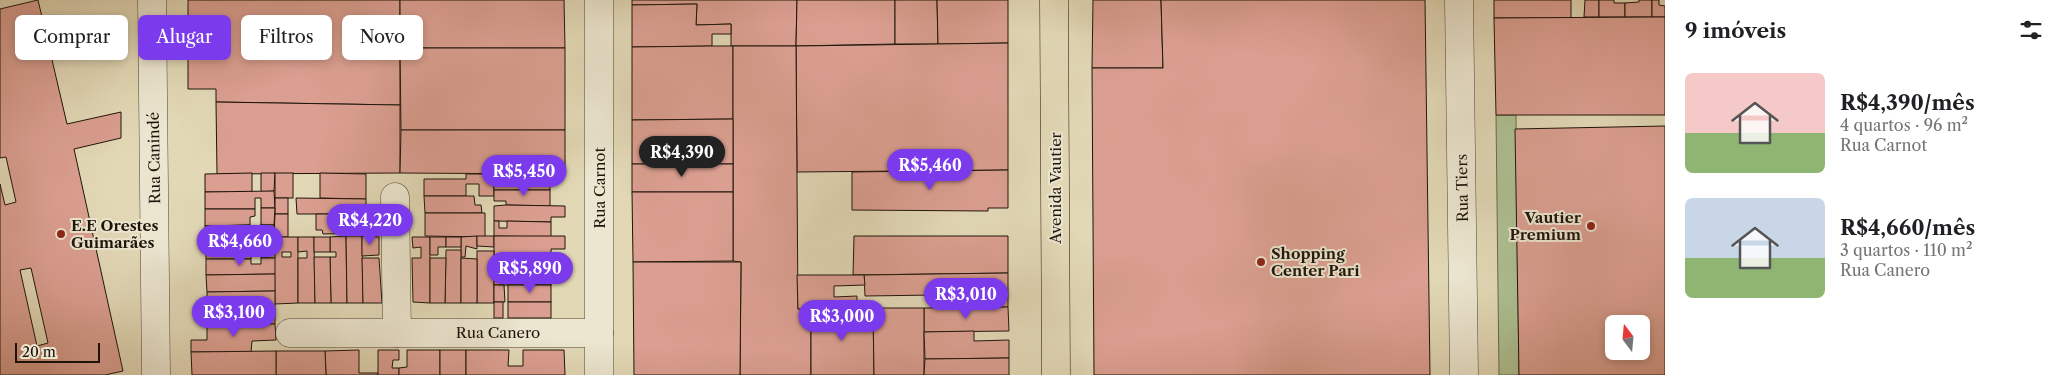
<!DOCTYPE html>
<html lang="pt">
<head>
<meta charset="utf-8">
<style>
  body { margin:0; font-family:"Libre Caslon Text",serif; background:#f6f6f6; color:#202124; height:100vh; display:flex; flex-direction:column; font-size:19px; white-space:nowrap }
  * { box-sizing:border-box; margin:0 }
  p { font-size:16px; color:#757577 }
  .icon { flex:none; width:28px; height:28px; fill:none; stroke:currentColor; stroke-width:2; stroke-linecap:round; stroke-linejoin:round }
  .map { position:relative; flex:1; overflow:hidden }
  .sheet { display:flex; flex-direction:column; background:#fff; width:400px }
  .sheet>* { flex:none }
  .guide { position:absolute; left:15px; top:15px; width:475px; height:45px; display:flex; gap:10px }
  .needle { width:32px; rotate:344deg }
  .buttons { position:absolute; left:1605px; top:315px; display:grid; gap:10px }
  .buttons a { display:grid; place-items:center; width:45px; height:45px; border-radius:8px; background:#fff; box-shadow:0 2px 8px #0003; font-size:25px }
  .scale { position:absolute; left:15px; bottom:12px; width:85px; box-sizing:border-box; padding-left:5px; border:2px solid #1e140a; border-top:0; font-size:14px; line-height:18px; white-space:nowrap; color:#1e140a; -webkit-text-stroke:4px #ece6d0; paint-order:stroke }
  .price { position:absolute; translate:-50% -42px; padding:0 11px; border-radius:18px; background:#7c3aed; color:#fff; font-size:16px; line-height:32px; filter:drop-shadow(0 1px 2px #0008) }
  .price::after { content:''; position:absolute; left:50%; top:30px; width:15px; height:11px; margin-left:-8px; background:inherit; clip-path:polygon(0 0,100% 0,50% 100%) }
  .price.current { background:#222; color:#fff }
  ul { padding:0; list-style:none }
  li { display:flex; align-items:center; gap:15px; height:125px; padding:0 20px }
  li span { display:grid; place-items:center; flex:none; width:140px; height:100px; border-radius:8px; color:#555 }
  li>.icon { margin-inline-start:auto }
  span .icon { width:60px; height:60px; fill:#fffc; stroke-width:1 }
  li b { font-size:21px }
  h2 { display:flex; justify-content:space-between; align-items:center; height:60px; padding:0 20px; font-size:21px }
  .chip { padding:0 18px; border-radius:8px; background:#fff; box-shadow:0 2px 8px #0003; font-size:18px; line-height:45px }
  .chip.current { background:#7c3aed; color:#fff }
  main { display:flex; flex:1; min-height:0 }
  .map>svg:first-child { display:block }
</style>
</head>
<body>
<main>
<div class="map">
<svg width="1665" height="375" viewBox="0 0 1665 375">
  <rect width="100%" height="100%" fill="#e2d8b6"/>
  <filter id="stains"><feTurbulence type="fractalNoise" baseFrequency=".004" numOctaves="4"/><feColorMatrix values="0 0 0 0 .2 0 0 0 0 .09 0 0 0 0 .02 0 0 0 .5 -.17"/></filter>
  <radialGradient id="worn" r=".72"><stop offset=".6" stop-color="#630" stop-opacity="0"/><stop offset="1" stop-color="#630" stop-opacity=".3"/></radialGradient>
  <polygon fill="#aec092" stroke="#666a4e" points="1496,115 1516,115 1519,375 1499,375"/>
  <g fill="#db9f91" stroke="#1e140a" fill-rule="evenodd">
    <path d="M38 0 67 124 121 112V138L74 149 123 371 105 375H0V184L5 205 16 202 6 157 0 158V9ZM31 268 48 343 37 346 20 270Z"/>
    <polygon points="188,0 400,0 400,105 216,102 216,89 188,89"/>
    <polygon points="400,0 564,0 565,48 400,48"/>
    <polygon points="632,0 797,0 796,46 731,46 731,24 696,25 697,4 632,5"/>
    <polygon points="797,0 895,0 895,44 796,46"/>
    <polygon points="895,0 937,0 938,44 895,44"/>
    <polygon points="937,0 1008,0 1008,43 938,44"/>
    <polygon points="1093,0 1161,0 1163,68 1092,68"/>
    <polygon points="1161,0 1425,0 1430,375 1094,375 1092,68 1163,68"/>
    <rect x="1494" y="0" width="77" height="18"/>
    <polygon points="1585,0 1599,0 1599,17 1584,17"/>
    <polygon points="1599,0 1614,0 1614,3 1625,3 1625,17 1599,17"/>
    <polygon points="1639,0 1652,0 1652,17 1625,17 1625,3 1639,2"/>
    <polygon points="1652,0 1659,0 1659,5 1665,6 1665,17 1652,17"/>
    <polygon points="697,4 696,25 731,24 731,34 712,34 712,46 632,47 632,5"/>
    <polygon points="1652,17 1665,17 1665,115 1496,115 1494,18"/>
    <polygon points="1008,43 1008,170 797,172 796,46"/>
    <polygon points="712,46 733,46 733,119 632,120 632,47"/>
    <polygon points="733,46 796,46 798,309 811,309 811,375 740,375 741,262 733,261"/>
    <polygon points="400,48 565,48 565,130 401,130"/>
    <polygon points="216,102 400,105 400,173 217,174"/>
    <polygon points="733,119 733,164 632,164 632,120"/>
    <path d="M1665 126V375H1519L1515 129ZM1614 324H1641V351H1614Z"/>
    <polygon points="401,130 565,130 565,174 400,173"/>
    <rect x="632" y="164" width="101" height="28"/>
    <polygon points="1008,170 1008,208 988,208 988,211 852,210 852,172"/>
    <polygon points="252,173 252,192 205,192 205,174"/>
    <polygon points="261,173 275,173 274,191 261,192"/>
    <rect x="275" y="173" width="18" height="25"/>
    <polygon points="320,173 366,174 366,199 320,198"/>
    <polygon points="466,174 494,174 494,196 479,196 479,184 466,184 466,196 424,196 424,179 466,179"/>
    <rect x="494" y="174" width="56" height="16"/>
    <polygon points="494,190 550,190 550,206 506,205 506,201 494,201"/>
    <polygon points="274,191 275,208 261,208 261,198 255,198 255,209 205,209 205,192"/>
    <polygon points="632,192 733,192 733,261 633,262"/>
    <polygon points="424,196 474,196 475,205 481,205 482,213 425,213"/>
    <rect x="275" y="198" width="13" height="16"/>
    <polygon points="296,198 366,199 366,214 297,214"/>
    <polygon points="506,205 565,206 565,217 551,217 551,222 494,221 494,206"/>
    <polygon points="261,208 275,208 274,225 261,225"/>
    <polygon points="205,209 255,209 255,216 250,217 250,225 205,226"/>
    <polygon points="425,213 485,213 485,237 425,236"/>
    <polygon points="275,214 288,214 288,237 274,237"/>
    <polygon points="316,214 366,214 366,233 323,234 322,230 316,230"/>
    <polygon points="494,221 499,221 499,228 507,228 507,221 551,222 551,237 494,236"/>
    <polygon points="250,225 251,241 206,241 205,226"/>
    <polygon points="260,225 274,225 275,241 260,241"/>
    <polygon points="346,236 347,303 331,303 330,257 336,257 336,252 330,252 330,237"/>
    <polygon points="346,236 362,236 363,303 347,303"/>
    <polygon points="362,236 379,237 379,255 362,256"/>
    <polygon points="477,236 477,249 466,246 465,257 461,257 461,237"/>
    <polygon points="477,236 494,236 494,247 477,246"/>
    <polygon points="494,236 565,236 565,249 551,249 551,255 494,255"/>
    <polygon points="854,236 1008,236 1008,273 853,275"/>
    <path d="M274 237H298V303L275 304ZM282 252H291V257H282Z"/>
    <polygon points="298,237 314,237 315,303 298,303 298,258 307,258 307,251 298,252"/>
    <rect x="314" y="237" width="16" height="15"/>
    <polygon points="412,237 430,237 430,303 413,302 412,258 421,258 421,247 413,248"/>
    <polygon points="430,237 446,237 446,247 438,247 438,255 430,255"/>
    <rect x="446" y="237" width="15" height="10"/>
    <polygon points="206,241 275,241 275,258 261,258 261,252 251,252 251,259 206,259"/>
    <polygon points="446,250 461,250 461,303 445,303"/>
    <rect x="477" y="251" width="17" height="52"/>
    <rect x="494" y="255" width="57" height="15"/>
    <polygon points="314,257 330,257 331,303 315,303"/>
    <polygon points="261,258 275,258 275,274 206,275 206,259 251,259 251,264 261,264"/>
    <polygon points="362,258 379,258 382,303 363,303"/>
    <polygon points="430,258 446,258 445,303 430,303"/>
    <polygon points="461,258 477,259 477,303 461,303"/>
    <polygon points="633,262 741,262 740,375 634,375"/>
    <rect x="494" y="270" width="57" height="15"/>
    <polygon points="1008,273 1008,294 865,296 864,275"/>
    <polygon points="275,274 275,291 207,292 206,275"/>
    <polygon points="797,275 864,275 865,285 834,286 834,297 857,296 857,309 798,309"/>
    <polygon points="494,285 504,285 505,302 494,302"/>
    <rect x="508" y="285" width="43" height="17"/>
    <polygon points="275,291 275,308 261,308 261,301 250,301 250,308 207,309 207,292"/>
    <polygon points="965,294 1008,294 1008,307 966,308"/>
    <rect x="494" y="302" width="9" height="16"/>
    <rect x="508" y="302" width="43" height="16"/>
    <polygon points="1008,307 1009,331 924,332 924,308"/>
    <polygon points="250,308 250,324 207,325 207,309"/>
    <polygon points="261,308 275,308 275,324 254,324 253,315 261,314"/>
    <polygon points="873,308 874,375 811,375 811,309"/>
    <polygon points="873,308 924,308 924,375 874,375"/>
    <polygon points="254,324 275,324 276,340 252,341 251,352 191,352 191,340 207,340 207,325"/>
    <polygon points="974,331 974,341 1009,340 1009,358 925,359 924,332"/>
    <polygon points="359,350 359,373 378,373 378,375 326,375 325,351"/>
    <polygon points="378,350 399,350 399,360 393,360 392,368 399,368 399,375 378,375"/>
    <polygon points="407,350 440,350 440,375 399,375 399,368 407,367"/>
    <rect x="440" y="350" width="26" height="25"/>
    <polygon points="466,350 509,350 508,366 523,366 523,350 564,350 565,375 466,375"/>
    <polygon points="276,351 325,351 326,375 276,375"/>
    <polygon points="276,351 276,375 192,375 191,352"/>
    <polygon points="1009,358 1009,375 924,375 925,359"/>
  </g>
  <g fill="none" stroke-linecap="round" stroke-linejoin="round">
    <g stroke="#4f4535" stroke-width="29">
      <g id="minor">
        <polyline points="152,0 156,375"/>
        <polyline points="1459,0 1464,375"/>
        <polyline points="395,197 397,333"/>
        <polyline points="290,333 599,333"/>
        <polyline points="599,375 599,0"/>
      </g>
    </g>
    <g stroke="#1e140a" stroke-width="29">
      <polyline id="major" points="1054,0 1056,375"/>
    </g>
    <use href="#minor" stroke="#ece6d0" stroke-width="28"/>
    <use href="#major" stroke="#e2d8b6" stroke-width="28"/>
  </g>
  <g fill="#8f2418" stroke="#ece6d0" stroke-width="2">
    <circle cx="1591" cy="226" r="5"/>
    <circle cx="61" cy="234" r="5"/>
    <circle cx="1261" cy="262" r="5"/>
  </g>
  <g text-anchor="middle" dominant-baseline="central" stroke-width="4" stroke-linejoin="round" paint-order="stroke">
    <g font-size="15" fill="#1e140a" stroke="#ece6d0">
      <text transform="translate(154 158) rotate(-91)">Rua Canindé</text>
      <text transform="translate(599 188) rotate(-90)">Rua Carnot</text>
      <text transform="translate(1055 188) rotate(-90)">Avenida Vautier</text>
      <text transform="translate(1462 188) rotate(-91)">Rua Tiers</text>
      <text x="498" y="332">Rua Canero</text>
    </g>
    <g font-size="15" font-weight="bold" fill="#1e140a" stroke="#ece6d0" text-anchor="start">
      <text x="1581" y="217" text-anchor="end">Vautier<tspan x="1581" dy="17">Premium</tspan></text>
      <text x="71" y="225">E.E Orestes<tspan x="71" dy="17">Guimarães</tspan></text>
      <text x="1271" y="253">Shopping<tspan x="1271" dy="17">Center Pari</tspan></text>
    </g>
  </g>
  <rect width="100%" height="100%" filter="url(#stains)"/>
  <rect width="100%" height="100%" fill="url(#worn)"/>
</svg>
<div class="buttons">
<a><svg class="needle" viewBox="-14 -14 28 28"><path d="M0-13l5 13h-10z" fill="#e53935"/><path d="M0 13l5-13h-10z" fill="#757577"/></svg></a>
</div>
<div class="scale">20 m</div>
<b class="price current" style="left:682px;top:178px">R$4,390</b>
<b class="price" style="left:930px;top:191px">R$5,460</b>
<b class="price" style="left:524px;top:197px">R$5,450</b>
<b class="price" style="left:370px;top:246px">R$4,220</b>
<b class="price" style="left:240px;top:267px">R$4,660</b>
<b class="price" style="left:530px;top:294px">R$5,890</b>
<b class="price" style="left:966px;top:320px">R$3,010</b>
<b class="price" style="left:234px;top:338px">R$3,100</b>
<b class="price" style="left:842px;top:342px">R$3,000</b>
<div class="guide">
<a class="chip">Comprar</a>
<a class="chip current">Alugar</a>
<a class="chip">Filtros</a>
<a class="chip">Novo</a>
</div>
</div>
<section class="sheet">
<h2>9 imóveis<svg class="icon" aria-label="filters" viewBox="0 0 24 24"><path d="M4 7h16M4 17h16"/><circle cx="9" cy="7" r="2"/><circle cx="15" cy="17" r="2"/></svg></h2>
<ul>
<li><span style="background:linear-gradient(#f6c9c9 60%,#8fb573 0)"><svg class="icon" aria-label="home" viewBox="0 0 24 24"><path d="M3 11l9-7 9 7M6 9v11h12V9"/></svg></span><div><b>R$4,390/mês</b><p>4 quartos · 96 m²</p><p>Rua Carnot</p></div></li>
<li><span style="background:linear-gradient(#c9d6e8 60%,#8fb573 0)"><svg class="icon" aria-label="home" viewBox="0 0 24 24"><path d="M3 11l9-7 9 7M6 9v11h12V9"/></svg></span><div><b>R$4,660/mês</b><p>3 quartos · 110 m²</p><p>Rua Canero</p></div></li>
</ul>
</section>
</main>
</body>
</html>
